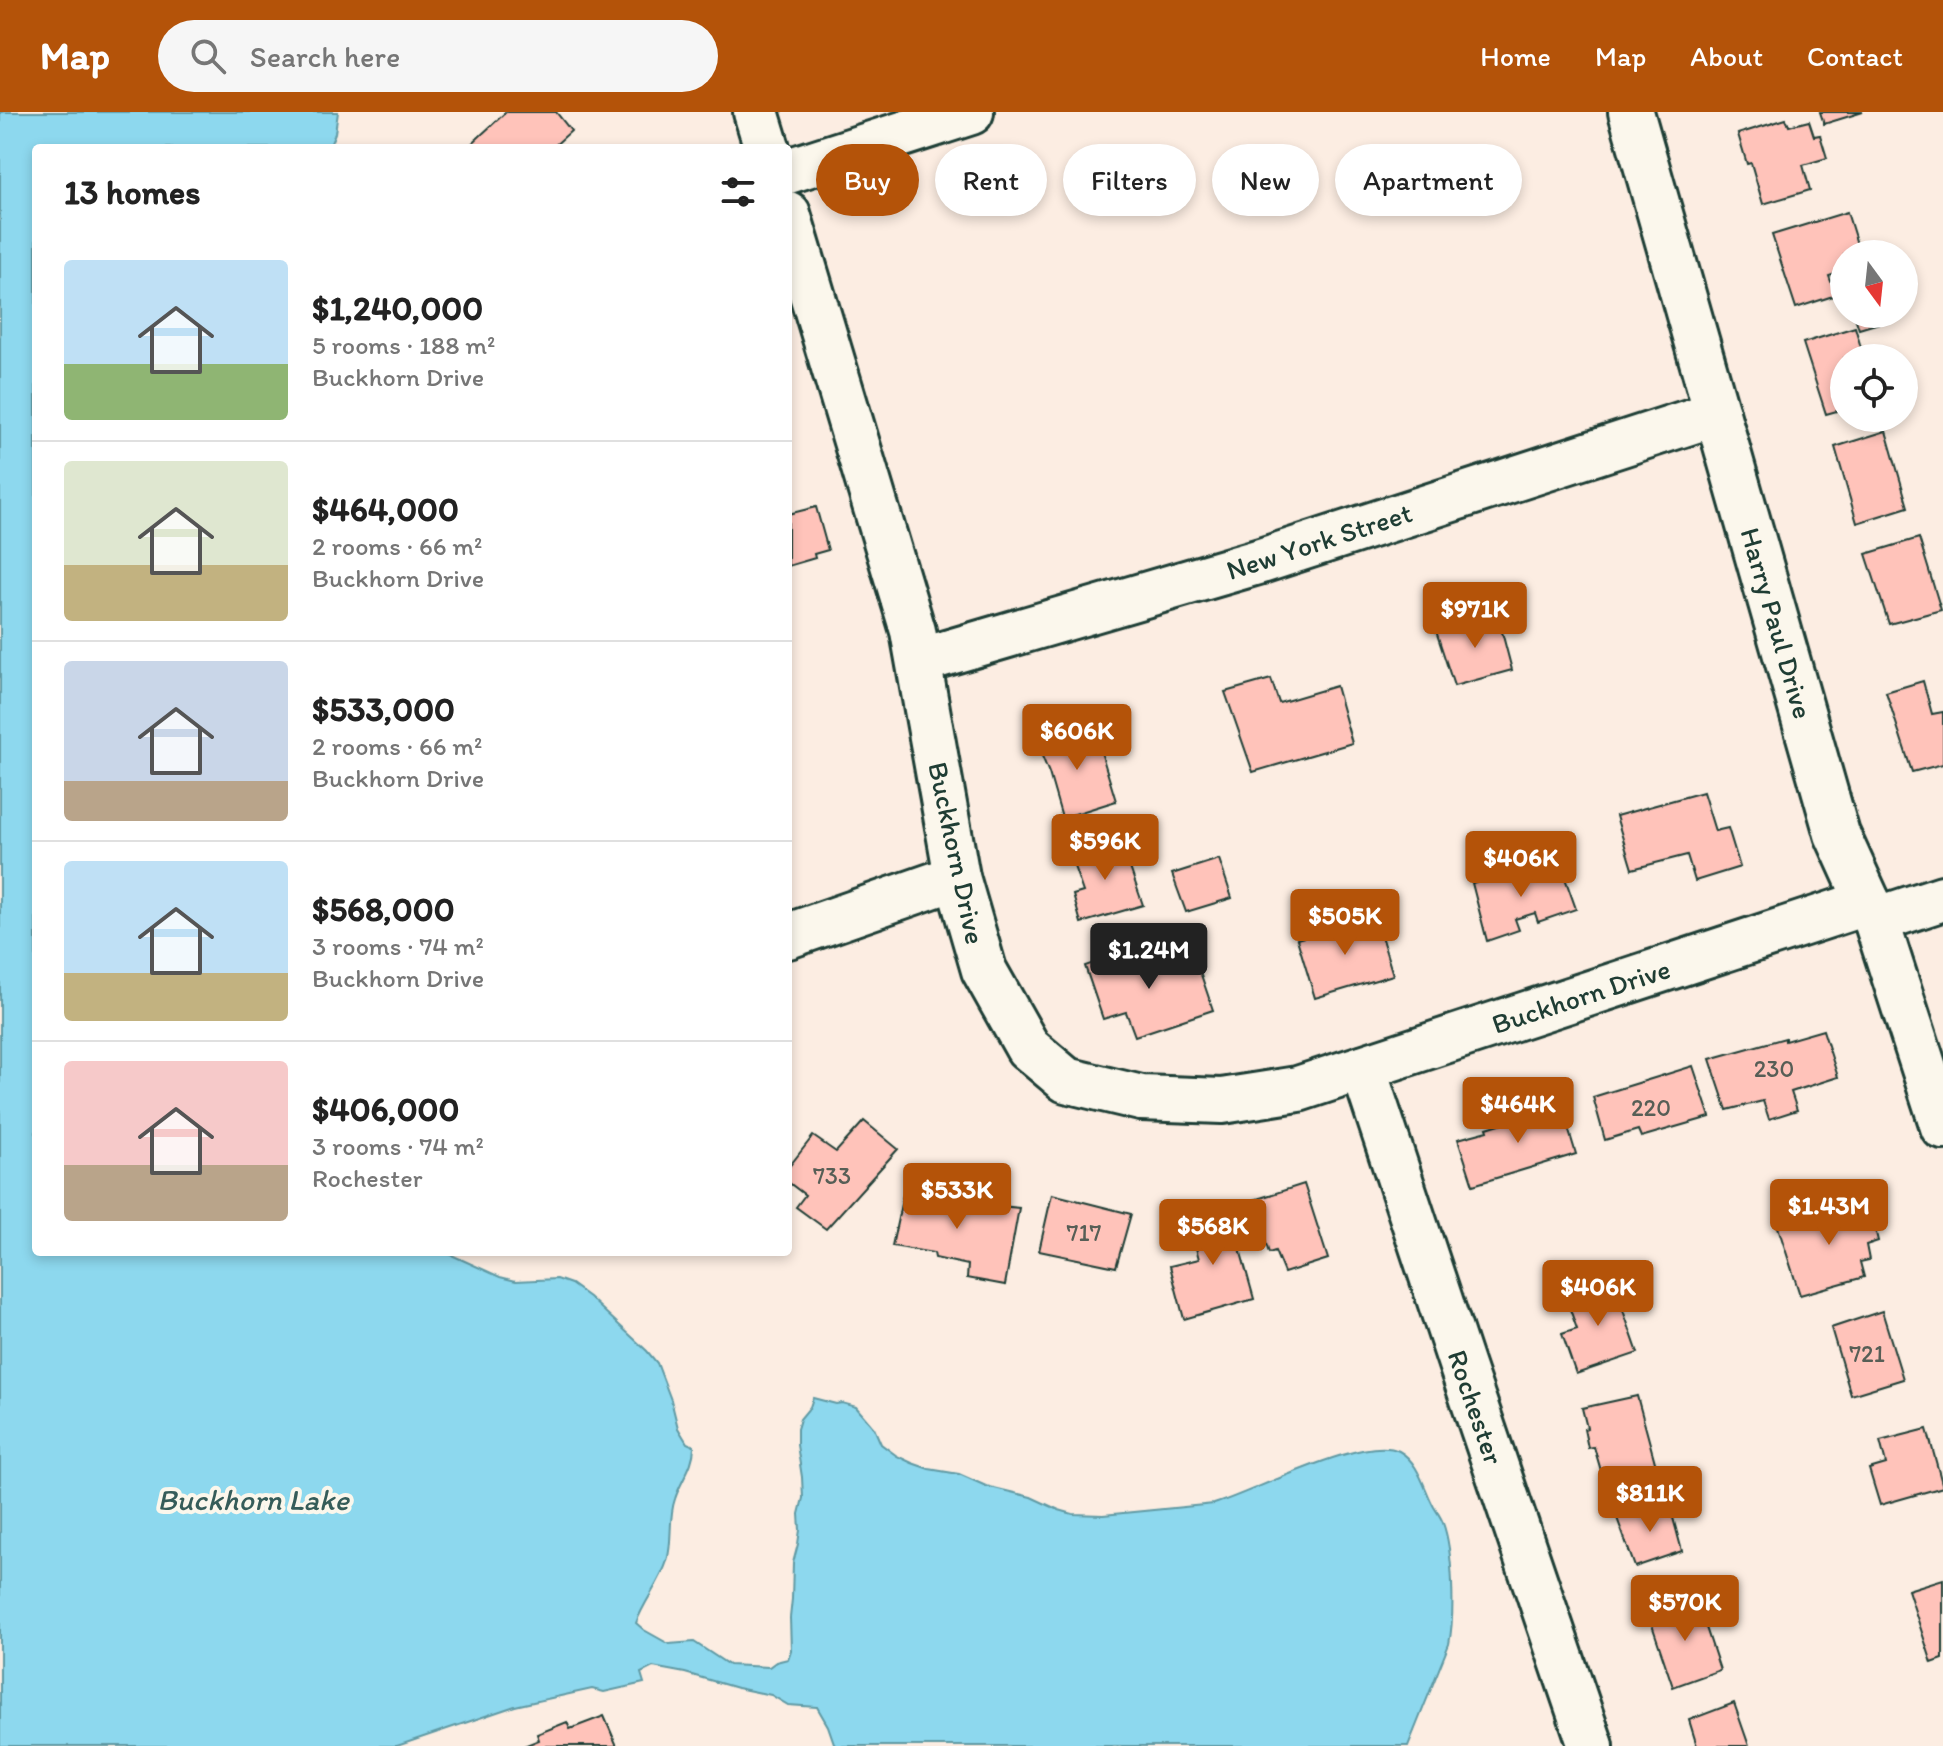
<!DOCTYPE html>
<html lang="en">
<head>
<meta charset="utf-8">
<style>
  body { margin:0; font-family:Itim,sans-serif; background:#f6f6f6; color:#222; height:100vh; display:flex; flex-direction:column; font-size:30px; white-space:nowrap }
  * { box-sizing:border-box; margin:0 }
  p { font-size:26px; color:#767676 }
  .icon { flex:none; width:44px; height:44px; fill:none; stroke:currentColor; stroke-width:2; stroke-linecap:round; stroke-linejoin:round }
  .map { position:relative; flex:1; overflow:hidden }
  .panel { position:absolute; left:32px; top:32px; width:760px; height:1112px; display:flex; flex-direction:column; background:#fff; border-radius:8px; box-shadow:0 4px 12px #0003 }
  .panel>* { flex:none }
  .top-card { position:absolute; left:816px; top:32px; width:760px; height:72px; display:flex; gap:16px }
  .needle { width:52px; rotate:165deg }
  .controls { position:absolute; left:1830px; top:128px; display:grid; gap:16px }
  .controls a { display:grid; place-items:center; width:88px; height:88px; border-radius:50%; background:#fff; box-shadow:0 4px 12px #0003; font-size:40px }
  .price { position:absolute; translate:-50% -68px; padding:0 18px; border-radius:8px; background:#b45309; color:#fff; font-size:26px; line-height:52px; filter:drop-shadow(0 2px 4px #0008) }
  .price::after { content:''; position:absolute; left:50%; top:48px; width:24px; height:18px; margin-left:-12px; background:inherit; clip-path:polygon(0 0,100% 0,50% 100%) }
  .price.selected { background:#222; color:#fff }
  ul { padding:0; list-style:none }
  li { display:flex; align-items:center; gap:24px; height:200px; padding:0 32px }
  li+li { border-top:2px solid #e0e0e0 }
  li span { display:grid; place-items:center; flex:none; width:224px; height:160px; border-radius:8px; color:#555 }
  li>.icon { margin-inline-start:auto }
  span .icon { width:96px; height:96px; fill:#fffc; stroke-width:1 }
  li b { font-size:34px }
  h2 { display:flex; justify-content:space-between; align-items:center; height:96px; padding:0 32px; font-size:34px }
  .chip { padding:0 28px; border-radius:36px; background:#fff; box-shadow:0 4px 12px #0003; font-size:28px; line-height:72px }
  .chip.selected { background:#b45309; color:#fff }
  header { display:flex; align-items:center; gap:48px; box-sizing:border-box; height:112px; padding:0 40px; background:#b45309; color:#fff }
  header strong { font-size:38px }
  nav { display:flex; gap:44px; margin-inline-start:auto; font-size:28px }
  .search { width:560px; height:72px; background:#f6f6f6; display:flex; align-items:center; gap:20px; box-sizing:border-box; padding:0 28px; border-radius:44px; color:#767676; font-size:30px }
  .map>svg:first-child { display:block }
</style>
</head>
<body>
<header>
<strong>Map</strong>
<div class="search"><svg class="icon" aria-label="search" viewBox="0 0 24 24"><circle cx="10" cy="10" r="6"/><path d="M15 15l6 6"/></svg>Search here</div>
<nav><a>Home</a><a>Map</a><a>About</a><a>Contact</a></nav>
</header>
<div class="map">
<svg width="1943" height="1634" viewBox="0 0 1943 1634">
  <rect width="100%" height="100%" fill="#fcede2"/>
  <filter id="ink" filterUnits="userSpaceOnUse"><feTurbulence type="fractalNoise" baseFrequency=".0125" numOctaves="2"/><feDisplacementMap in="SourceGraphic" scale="16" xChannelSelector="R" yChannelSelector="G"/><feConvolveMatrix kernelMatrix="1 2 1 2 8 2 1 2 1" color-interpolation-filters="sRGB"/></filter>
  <g filter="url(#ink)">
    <path fill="#8dd8ee" stroke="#619aa4" stroke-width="2" d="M0 0H338L335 21 329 36H36V1140H445L500 1165 516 1169 557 1167 571 1172 589 1185 647 1239 657 1251 671 1288 678 1316 687 1331 694 1334C694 1354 681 1368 675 1387 668 1406 673 1429 667 1449 660 1471 644 1489 636 1511L644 1518 669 1532 694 1530 729 1553 769 1555 776 1550 788 1547 791 1538 790 1506 792 1487 793 1451 798 1432 800 1418 799 1402 803 1386 802 1365 797 1333V1317L800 1307 810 1295 813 1286 836 1292 842 1291 856 1295 874 1316 881 1332 897 1344 912 1351 929 1357 959 1362 986 1374 1031 1385 1059 1398 1073 1402 1103 1403 1214 1392C1252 1381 1365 1321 1399 1339 1419 1350 1424 1377 1434 1395 1437 1400 1441 1405 1443 1411 1453 1438 1455 1503 1449 1532L1408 1634H835L828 1614 817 1595 788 1593 771 1583 737 1576 685 1561 653 1555 641 1561 644 1571 604 1580 592 1577 515 1594 397 1634H0Z"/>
    <g fill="#ffc3ba" stroke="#1f3d34" stroke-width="2">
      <polygon points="506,0 556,0 571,19 552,36 467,36"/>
      <polygon points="1820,0 1863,0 1824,12"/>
      <polygon points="1786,7 1789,14 1809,9 1814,24 1820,23 1827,46 1803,53 1810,78 1763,92 1751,51 1747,52 1738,22"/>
      <polygon points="1847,100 1860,142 1844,142 1844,159 1829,164 1836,183 1796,196 1772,123"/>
      <polygon points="1854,202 1887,202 1889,208 1859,217"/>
      <polygon points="1855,215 1864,246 1844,246 1844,297 1826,302 1803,231"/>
      <polygon points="1886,319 1908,395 1857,411 1835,335"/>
      <polygon points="816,395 828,438 814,442 815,446 788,454 788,402"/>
      <polygon points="1919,426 1941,498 1889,512 1866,442"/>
      <polygon points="1497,501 1512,558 1454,574 1436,519"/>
      <polygon points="1271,567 1279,591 1336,574 1352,631 1253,660 1225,580"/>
      <polygon points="1923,569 1932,602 1943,600 1943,652 1912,660 1886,580"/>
      <polygon points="1091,615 1102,643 1116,689 1062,706 1049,661 1037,632"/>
      <polygon points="1703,680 1715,719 1728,716 1740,755 1695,769 1687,743 1632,757 1616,704"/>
      <polygon points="1120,727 1143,793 1081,811 1073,783 1083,780 1070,743"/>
      <polygon points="1219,747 1232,786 1186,800 1172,762"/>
      <polygon points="1560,752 1576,797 1538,810 1535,801 1515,807 1519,818 1487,829 1472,771 1524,757 1525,762"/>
      <polygon points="1375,804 1393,863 1315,886 1297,827"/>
      <polygon points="1131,838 1138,859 1194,842 1213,898 1135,924 1126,900 1103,907 1085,854"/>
      <polygon points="1823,918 1838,965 1791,980 1797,998 1769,1007 1763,989 1727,998 1710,947 1785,926 1785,929"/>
      <polygon points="1693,954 1710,1005 1641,1025 1638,1018 1605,1028 1593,985"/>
      <polygon points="1561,993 1576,1042 1473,1073 1458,1027 1488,1019 1487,1016"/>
      <polygon points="864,1009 898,1037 826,1117 796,1095 805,1083 788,1070 788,1056 813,1024 836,1040"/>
      <polygon points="906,1069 955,1078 954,1089 1019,1096 1005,1173 967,1166 968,1153 935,1146 934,1141 892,1134"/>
      <polygon points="1304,1072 1328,1147 1284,1161 1275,1139 1269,1141 1258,1107 1260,1106 1254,1088"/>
      <polygon points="1052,1082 1131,1102 1116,1155 1039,1139"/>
      <polygon points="1868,1088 1878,1129 1866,1133 1869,1148 1860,1150 1864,1165 1800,1183 1778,1115"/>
      <polygon points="1232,1095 1243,1136 1240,1137 1254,1187 1184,1207 1170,1154 1199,1147 1188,1107"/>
      <polygon points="1612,1167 1638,1241 1576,1262 1562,1222 1577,1217 1565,1183"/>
      <polygon points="1882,1199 1903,1267 1851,1283 1831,1216"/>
      <polygon points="1637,1284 1656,1354 1604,1369 1594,1335 1588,1336 1584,1317 1587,1316 1582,1296"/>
      <polygon points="1927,1317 1943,1375 1880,1393 1869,1357 1886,1352 1880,1329"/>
      <polygon points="1669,1391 1682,1439 1635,1455 1617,1406"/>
      <polygon points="1943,1467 1943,1547 1932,1551 1908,1478"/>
      <polygon points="1697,1488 1720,1558 1673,1575 1649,1504"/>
      <polygon points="1734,1591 1749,1634 1697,1634 1689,1608"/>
      <polygon points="604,1604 617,1634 524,1634 539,1628 537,1622 567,1610 570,1617"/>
    </g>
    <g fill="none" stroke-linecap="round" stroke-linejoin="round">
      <g stroke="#1f3d34" stroke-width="50">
        <g id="minor">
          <polyline points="756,0 767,36"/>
          <polyline points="1631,0 1837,722 1876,808 1943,1015"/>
          <polyline points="788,59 971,0"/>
          <polyline points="788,102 913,519 957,765 984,858 1028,936 1066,968 1141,986 1222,989 1298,977 1868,790"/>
          <polyline points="919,549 1261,449 1717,301"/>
          <polyline points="1876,808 1943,786"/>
          <polyline points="788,824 957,765"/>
          <polyline points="1363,956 1461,1252 1591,1634"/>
        </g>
      </g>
      <use href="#minor" stroke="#fbf7ec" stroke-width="44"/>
    </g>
  </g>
  <g text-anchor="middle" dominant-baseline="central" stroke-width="8" stroke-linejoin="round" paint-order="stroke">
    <g font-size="24" fill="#575e56">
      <text x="1774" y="956">230</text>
      <text x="1651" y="995">220</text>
      <text x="832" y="1063">733</text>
      <text x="1084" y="1120">717</text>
      <text x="1867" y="1241">721</text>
    </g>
    <g font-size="28" fill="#1f3d34" stroke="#fbf7ec">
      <text transform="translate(1319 429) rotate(-18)">New York Street</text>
      <text transform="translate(1777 511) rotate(74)">Harry Paul Drive</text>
      <text transform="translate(957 741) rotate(78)">Buckhorn Drive</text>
      <text transform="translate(1581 884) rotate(-18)">Buckhorn Drive</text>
      <text transform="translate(1476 1295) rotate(71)">Rochester</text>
    </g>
    <g font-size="30" font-style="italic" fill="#355c59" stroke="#fbf7ec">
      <text x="253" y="1387">Buckhorn Lake</text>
    </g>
  </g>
</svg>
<div class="controls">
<a><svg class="needle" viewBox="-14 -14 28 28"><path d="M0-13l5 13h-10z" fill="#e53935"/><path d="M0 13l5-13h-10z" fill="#767676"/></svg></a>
<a><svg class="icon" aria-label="locate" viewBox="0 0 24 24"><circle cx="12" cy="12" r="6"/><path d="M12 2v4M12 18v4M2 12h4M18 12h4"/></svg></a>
</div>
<b class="price" style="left:1475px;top:538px">$971K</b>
<b class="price" style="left:1077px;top:660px">$606K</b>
<b class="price" style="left:1105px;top:770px">$596K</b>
<b class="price" style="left:1521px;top:787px">$406K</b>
<b class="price" style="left:1345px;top:845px">$505K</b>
<b class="price selected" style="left:1149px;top:879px">$1.24M</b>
<b class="price" style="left:1518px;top:1033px">$464K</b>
<b class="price" style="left:957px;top:1119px">$533K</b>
<b class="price" style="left:1829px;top:1135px">$1.43M</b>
<b class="price" style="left:1213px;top:1155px">$568K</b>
<b class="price" style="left:1598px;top:1216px">$406K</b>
<b class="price" style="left:1650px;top:1422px">$811K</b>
<b class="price" style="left:1685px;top:1531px">$570K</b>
<div class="top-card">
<a class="chip selected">Buy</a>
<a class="chip">Rent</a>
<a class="chip">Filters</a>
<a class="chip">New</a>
<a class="chip">Apartment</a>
</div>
<section class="panel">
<h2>13 homes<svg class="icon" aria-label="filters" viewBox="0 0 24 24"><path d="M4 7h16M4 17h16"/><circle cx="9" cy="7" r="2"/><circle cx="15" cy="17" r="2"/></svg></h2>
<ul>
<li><span style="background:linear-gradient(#bfe0f5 65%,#8fb573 0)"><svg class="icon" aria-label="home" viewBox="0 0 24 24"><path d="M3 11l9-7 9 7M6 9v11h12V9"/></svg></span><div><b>$1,240,000</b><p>5 rooms · 188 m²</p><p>Buckhorn Drive</p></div></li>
<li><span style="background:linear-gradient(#dfe7d0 65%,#c2b280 0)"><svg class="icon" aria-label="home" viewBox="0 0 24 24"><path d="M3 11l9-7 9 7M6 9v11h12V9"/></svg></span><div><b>$464,000</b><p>2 rooms · 66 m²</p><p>Buckhorn Drive</p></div></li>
<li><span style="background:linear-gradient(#c9d6e8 75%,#b9a48a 0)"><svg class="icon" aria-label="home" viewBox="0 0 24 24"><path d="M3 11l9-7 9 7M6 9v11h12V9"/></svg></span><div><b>$533,000</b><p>2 rooms · 66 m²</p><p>Buckhorn Drive</p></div></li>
<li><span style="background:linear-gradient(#bfe0f5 70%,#c2b280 0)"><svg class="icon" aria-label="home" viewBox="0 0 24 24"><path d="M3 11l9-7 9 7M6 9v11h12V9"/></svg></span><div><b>$568,000</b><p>3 rooms · 74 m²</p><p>Buckhorn Drive</p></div></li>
<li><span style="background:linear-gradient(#f6c9c9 65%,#b9a48a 0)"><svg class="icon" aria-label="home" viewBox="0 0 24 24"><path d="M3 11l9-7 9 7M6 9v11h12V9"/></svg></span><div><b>$406,000</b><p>3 rooms · 74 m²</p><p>Rochester</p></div></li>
</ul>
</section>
</div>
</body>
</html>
